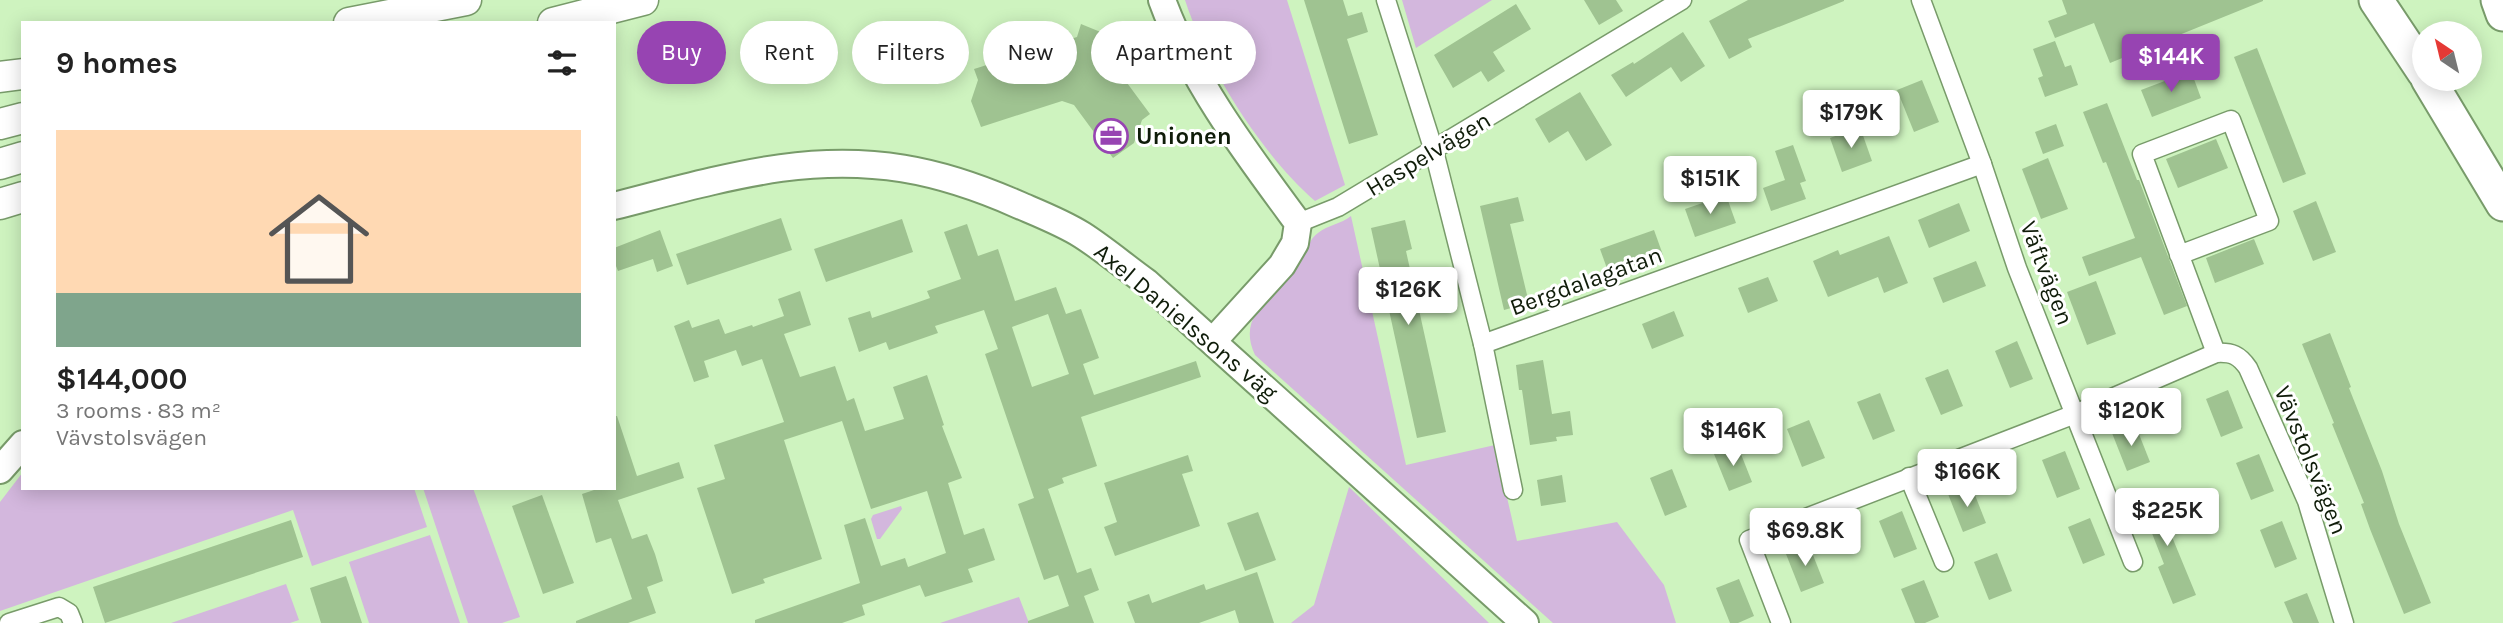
<!DOCTYPE html>
<html lang="en">
<head>
<meta charset="utf-8">
<style>
  body { margin:0; font-family:Karla,sans-serif; background:#f6f6f6; color:#222; height:100vh; display:flex; flex-direction:column; font-size:26px; white-space:nowrap }
  * { box-sizing:border-box; margin:0 }
  p { font-size:23px; color:#767676 }
  .icon { flex:none; width:38px; height:38px; fill:none; stroke:currentColor; stroke-width:2; stroke-linecap:round; stroke-linejoin:round }
  .map { position:relative; flex:1; overflow:hidden }
  .side { position:absolute; left:21px; top:21px; width:595px; height:469px; display:flex; flex-direction:column; background:#fff; border-radius:0px; box-shadow:0 4px 18px #0003 }
  .side>* { flex:none }
  .guide { position:absolute; left:637px; top:21px; width:665px; height:63px; display:flex; gap:14px }
  .needle { width:46px; rotate:325deg }
  .fabs { position:absolute; left:2412px; top:21px; display:grid; gap:14px }
  .fabs a { display:grid; place-items:center; width:70px; height:70px; border-radius:50%; background:#fff; box-shadow:0 4px 18px #0003; font-size:35px }
  .price { position:absolute; translate:-50% -60px; padding:0 16px; border-radius:7px; background:#fff; color:#222; font-size:23px; line-height:46px; filter:drop-shadow(0 2px 4px #0008) }
  .price::after { content:''; position:absolute; left:50%; top:42px; width:21px; height:16px; margin-left:-10px; background:inherit; clip-path:polygon(0 0,100% 0,50% 100%) }
  .price.selected { background:#9744b2; color:#fff }
  ul { padding:0; list-style:none }
  li { display:grid; align-content:center; gap:14px; height:371px; padding:0 35px }
  li+li { border-top:2px solid #e0e0e0 }
  li span { display:grid; place-items:center; height:217px; border-radius:0px; color:#555 }
  li>.icon { margin-inline-start:auto }
  span .icon { width:126px; height:126px; fill:#fffc; stroke-width:1 }
  li b { font-size:30px }
  h2 { display:flex; justify-content:space-between; align-items:center; height:84px; padding:0 35px; font-size:30px }
  .pill { padding:0 24px; border-radius:32px; background:#fff; box-shadow:0 4px 18px #0003; font-size:24px; line-height:63px }
  .pill.selected { background:#9744b2; color:#fff }
  .map>svg:first-child { display:block }
</style>
</head>
<body>
<div class="map">
<svg width="2503" height="623" viewBox="0 0 2503 623">
  <rect width="100%" height="100%" fill="#cef3bf"/>
  <g fill="#d3b7dd">
    <path d="M1185 0H1287L1345 185 1315 201C1261 154 1207 68 1185 0Z"/>
    <polygon points="1402,0 1492,0 1416,48"/>
    <path d="M1351 216 1406 465 1495 445 1517 541 1617 522 1664 585 1676 623H1553L1255 355C1235 313 1277 295 1299 265 1306 255 1307 241 1318 233 1328 225 1341 224 1351 216Z"/>
    <polygon points="23,472 23,488 414,488 427,527 312,566 293,510 0,611 0,502"/>
    <polygon points="1349,487 1489,623 1291,623 1314,605"/>
    <polygon points="423,488 473,488 520,617 502,623 468,623"/>
    <polygon points="901,506 902,509 880,539 877,539 871,519 873,515"/>
    <polygon points="430,535 460,623 369,623 349,562"/>
    <polygon points="286,584 299,620 290,623 171,623"/>
    <polygon points="1019,597 1029,623 940,623"/>
  </g>
  <g fill="#9fc391" fill-rule="evenodd">
    <polygon points="1304,0 1343,0 1348,16 1362,12 1368,32 1347,39 1378,135 1349,144"/>
    <polygon points="1584,0 1616,0 1623,11 1599,25"/>
    <polygon points="1748,0 1844,0 1844,1 1748,39 1752,47 1729,59 1709,21"/>
    <polygon points="2062,0 2263,0 2263,1 2110,63 2094,23 2055,38 2048,21 2067,14"/>
    <polygon points="1516,4 1531,29 1493,52 1505,71 1488,82 1481,71 1453,88 1434,55"/>
    <polygon points="1081,24 1103,33 1099,45 1150,114 1142,120 1134,143 1113,158 1074,105 1062,101 981,127 971,101 978,80 974,69 1077,37"/>
    <polygon points="1683,32 1705,66 1681,82 1671,67 1626,97 1611,75 1633,62 1634,64"/>
    <polygon points="2055,41 2065,67 2071,65 2078,85 2045,97 2038,78 2043,76 2033,49"/>
    <polygon points="2257,48 2306,174 2283,183 2234,57"/>
    <polygon points="2191,71 2201,98 2152,117 2141,90"/>
    <polygon points="1922,80 1939,122 1914,132 1897,90"/>
    <polygon points="1580,92 1612,145 1586,161 1568,131 1549,143 1535,119"/>
    <polygon points="2107,103 2137,180 2139,180 2187,306 2164,315 2141,257 2089,276 2082,257 2135,238 2106,162 2103,163 2083,112"/>
    <polygon points="2056,124 2064,146 2043,154 2035,132"/>
    <polygon points="1860,127 1872,161 1842,172 1830,138"/>
    <polygon points="2216,139 2228,168 2178,188 2166,159"/>
    <polygon points="1793,145 1806,181 1800,183 1806,199 1771,211 1763,188 1785,180 1775,151"/>
    <polygon points="2048,158 2068,209 2041,219 2022,169"/>
    <polygon points="1726,195 1736,223 1695,237 1685,209"/>
    <polygon points="1518,197 1524,221 1510,224 1529,303 1504,310 1480,206"/>
    <polygon points="2316,201 2336,252 2313,261 2293,211"/>
    <polygon points="1959,203 1970,231 1929,248 1918,220"/>
    <polygon points="781,218 792,250 687,285 676,254"/>
    <polygon points="902,219 913,252 826,282 814,249"/>
    <polygon points="1405,220 1412,249 1406,251 1446,432 1417,438 1371,228"/>
    <path d="M967 224 978 256 998 249 1015 301 1056 287 1066 314 1081 309 1099 358 1083 364 1094 395 1196 361 1201 377 1081 417 1097 466 1062 478 1064 483 1048 489 1077 573 1091 568 1099 590 1084 596 1094 623H1028V621L1069 606 1058 575 1044 580 1018 504 1034 498 985 354 998 349 984 310 935 326 938 333 889 350 886 342 859 352 848 318 870 311 872 318 913 304 930 298 927 291 961 279 944 232ZM1048 314 1069 374 1032 387 1012 327Z"/>
    <polygon points="660,230 673,266 657,272 653,259 618,271 614,261 614,248"/>
    <polygon points="1654,230 1663,255 1609,274 1600,249"/>
    <polygon points="1889,236 1908,283 1884,293 1878,277 1828,297 1813,261 1838,250 1840,255"/>
    <polygon points="2254,239 2264,264 2215,283 2206,258"/>
    <polygon points="1976,261 1986,286 1943,303 1933,278"/>
    <polygon points="1768,277 1778,301 1748,313 1738,288"/>
    <polygon points="2096,281 2116,334 2087,345 2067,292"/>
    <polygon points="800,291 811,325 784,334 800,377 835,366 847,401 854,398 865,431 904,419 893,387 927,375 944,425 942,426 962,478 948,483 964,535 984,528 995,560 968,569 973,582 925,597 920,585 862,605 865,615 842,623 755,623 755,620 860,583 844,525 865,518 881,566 905,558 908,567 946,553 927,491 871,509 842,421 784,440 822,559 763,579 765,583 732,594 697,488 725,479 714,445 784,422 762,359 742,366 736,350 704,361 709,377 694,382 674,326 689,320 692,328 719,319 725,334 752,325 753,327 784,316 778,299"/>
    <polygon points="1674,311 1684,336 1652,349 1642,324"/>
    <polygon points="2330,333 2351,387 2349,388 2382,471 2399,524 2431,603 2404,614 2370,529 2361,504 2364,503 2332,424 2334,423 2302,344"/>
    <polygon points="2017,341 2033,379 2010,388 1995,351"/>
    <polygon points="1543,360 1552,414 1570,411 1573,435 1556,437 1557,441 1530,445 1522,390 1519,390 1516,365"/>
    <polygon points="1948,369 1963,406 1941,415 1925,378"/>
    <polygon points="2228,390 2243,428 2221,437 2206,399"/>
    <polygon points="1880,393 1895,431 1873,440 1857,402"/>
    <polygon points="614,416 617,416 637,476 679,462 684,478 618,500 632,539 647,534 655,554 663,581 647,587 656,613 628,623 576,623 576,621 632,599 611,538 596,543 582,494 600,488 614,488"/>
    <polygon points="1809,420 1825,458 1802,467 1787,429"/>
    <polygon points="2135,424 2150,462 2127,471 2112,433"/>
    <polygon points="1737,444 1752,482 1729,491 1714,454"/>
    <polygon points="2065,451 2080,489 2057,498 2042,460"/>
    <polygon points="2259,454 2274,491 2251,500 2236,463"/>
    <polygon points="1188,455 1193,471 1182,474 1200,526 1115,556 1104,527 1117,522 1104,483"/>
    <polygon points="1672,469 1687,507 1665,516 1650,478"/>
    <polygon points="1562,475 1566,502 1541,506 1537,480"/>
    <polygon points="1971,485 1986,523 1963,532 1948,494"/>
    <polygon points="2161,491 2176,529 2170,532 2196,595 2173,604 2158,567 2164,564 2139,500"/>
    <polygon points="542,495 574,583 543,594 512,506"/>
    <polygon points="1902,511 1917,549 1894,558 1879,521"/>
    <polygon points="1258,512 1276,560 1245,571 1227,523"/>
    <polygon points="2090,518 2105,555 2083,564 2068,527"/>
    <polygon points="291,520 303,557 105,623 93,587"/>
    <polygon points="2282,521 2297,559 2275,568 2260,530"/>
    <polygon points="1809,545 1824,583 1801,592 1786,554"/>
    <polygon points="1997,553 2012,591 1989,600 1974,562"/>
    <polygon points="1257,572 1274,623 1239,623 1235,610 1199,623 1135,623 1127,602 1149,594 1152,603 1204,584 1206,590"/>
    <polygon points="346,576 362,623 321,623 310,588"/>
    <polygon points="1739,579 1754,616 1738,623 1730,623 1716,588"/>
    <polygon points="1924,580 1939,617 1925,623 1915,623 1901,589"/>
    <polygon points="2307,593 2319,623 2293,623 2284,602"/>
  </g>
  <g fill="none" stroke-linecap="round" stroke-linejoin="round">
    <g stroke="#789b6a" stroke-width="21">
      <g id="street">
        <polyline points="1386,0 1434,151 1483,344 1513,490"/>
        <polyline points="1921,0 1982,164 2017,268 2133,562"/>
        <polyline points="1298,223 1338,207 1682,0"/>
        <polyline points="2179,255 2269,221 2231,120 2142,154 2216,353"/>
        <polyline points="1483,344 1982,164"/>
        <polyline points="1909,477 1944,562"/>
        <polyline points="9,623 59,607 69,613 73,623"/>
        <path d="M1781 623 1749 540 2075 414 2216 353C2232 352 2239 355 2248 368L2307 501 2344 623"/>
      </g>
    </g>
    <g stroke="#789b6a" stroke-width="30">
      <g id="secondary">
        <path d="M1162 0C1192 82 1247 154 1298 223L1295 243 1282 265 1213 341"/>
        <path d="M614 206C669 192 725 176 781 168 870 156 938 169 1019 205 1040 214 1063 223 1082 235 1104 249 1125 267 1146 282L1525 623"/>
        <polyline points="0,470 23,444"/>
      </g>
    </g>
    <g stroke="#789b6a" stroke-width="33">
      <g id="primary">
        <polyline points="349,23 466,0"/>
        <polyline points="553,23 643,0"/>
        <polyline points="0,77 23,74"/>
        <polyline points="0,124 23,118"/>
        <polyline points="0,164 23,157"/>
        <polyline points="0,204 23,197"/>
      </g>
    </g>
    <g stroke="#789b6a" stroke-width="37">
      <g id="highway">
        <polyline points="2376,0 2424,72"/>
        <polyline points="2498,0 2503,14"/>
        <polyline points="2428,79 2503,204"/>
      </g>
    </g>
    <use href="#street" stroke="#fff" stroke-width="18"/>
    <use href="#secondary" stroke="#fff" stroke-width="26"/>
    <use href="#primary" stroke="#fff" stroke-width="30"/>
    <use href="#highway" stroke="#fff" stroke-width="33"/>
  </g>
  <defs>
    <g id="office-ring" transform="scale(1.75)"><circle r="9.5" fill="#fff" stroke="#9744b2" stroke-width="1.5"/><path d="M-6-3h4V-5.5h4V-3h4V5H-6ZM-1-4.5V-3h2v-1.5ZM-6 0V1H6V0Z" fill="#9744b2"/></g>
  </defs>
  <g fill-rule="evenodd">
    <use href="#office-ring" x="1111" y="136"/>
  </g>
  <g text-anchor="middle" dominant-baseline="central" stroke-width="6" stroke-linejoin="round" paint-order="stroke">
    <g font-size="24" font-weight="bold" fill="#0f1c09" stroke="#fff" text-anchor="start">
      <text x="1136" y="136">Unionen</text>
    </g>
    <g font-size="24" fill="#0f1c09" stroke="#fff">
      <text transform="translate(1428 154) rotate(-31)">Haspelvägen</text>
      <text transform="translate(2047 273) rotate(69)">Väftvägen</text>
      <text transform="translate(1586 281) rotate(-20)">Bergdalagatan</text>
      <text transform="translate(1186 322) rotate(40)">Axel Danielssons väg</text>
      <text transform="translate(2311 460) rotate(68)">Vävstolsvägen</text>
    </g>
  </g>
</svg>
<div class="fabs">
<a><svg class="needle" viewBox="-14 -14 28 28"><path d="M0-13l5 13h-10z" fill="#e53935"/><path d="M0 13l5-13h-10z" fill="#767676"/></svg></a>
</div>
<b class="price selected" style="left:2171px;top:94px">$144K</b>
<b class="price" style="left:1851px;top:150px">$179K</b>
<b class="price" style="left:1710px;top:216px">$151K</b>
<b class="price" style="left:1408px;top:327px">$126K</b>
<b class="price" style="left:2131px;top:448px">$120K</b>
<b class="price" style="left:1733px;top:468px">$146K</b>
<b class="price" style="left:1967px;top:509px">$166K</b>
<b class="price" style="left:2167px;top:548px">$225K</b>
<b class="price" style="left:1805px;top:568px">$69.8K</b>
<div class="guide">
<a class="pill selected">Buy</a>
<a class="pill">Rent</a>
<a class="pill">Filters</a>
<a class="pill">New</a>
<a class="pill">Apartment</a>
</div>
<section class="side">
<h2>9 homes<svg class="icon" aria-label="filters" viewBox="0 0 24 24"><path d="M4 7h16M4 17h16"/><circle cx="9" cy="7" r="2"/><circle cx="15" cy="17" r="2"/></svg></h2>
<ul>
<li><span style="background:linear-gradient(#ffd9b3 75%,#7fa58c 0)"><svg class="icon" aria-label="home" viewBox="0 0 24 24"><path d="M3 11l9-7 9 7M6 9v11h12V9"/></svg></span><div><b>$144,000</b><p>3 rooms · 83 m²</p><p>Vävstolsvägen</p></div></li>
</ul>
</section>
</div>
</body>
</html>
